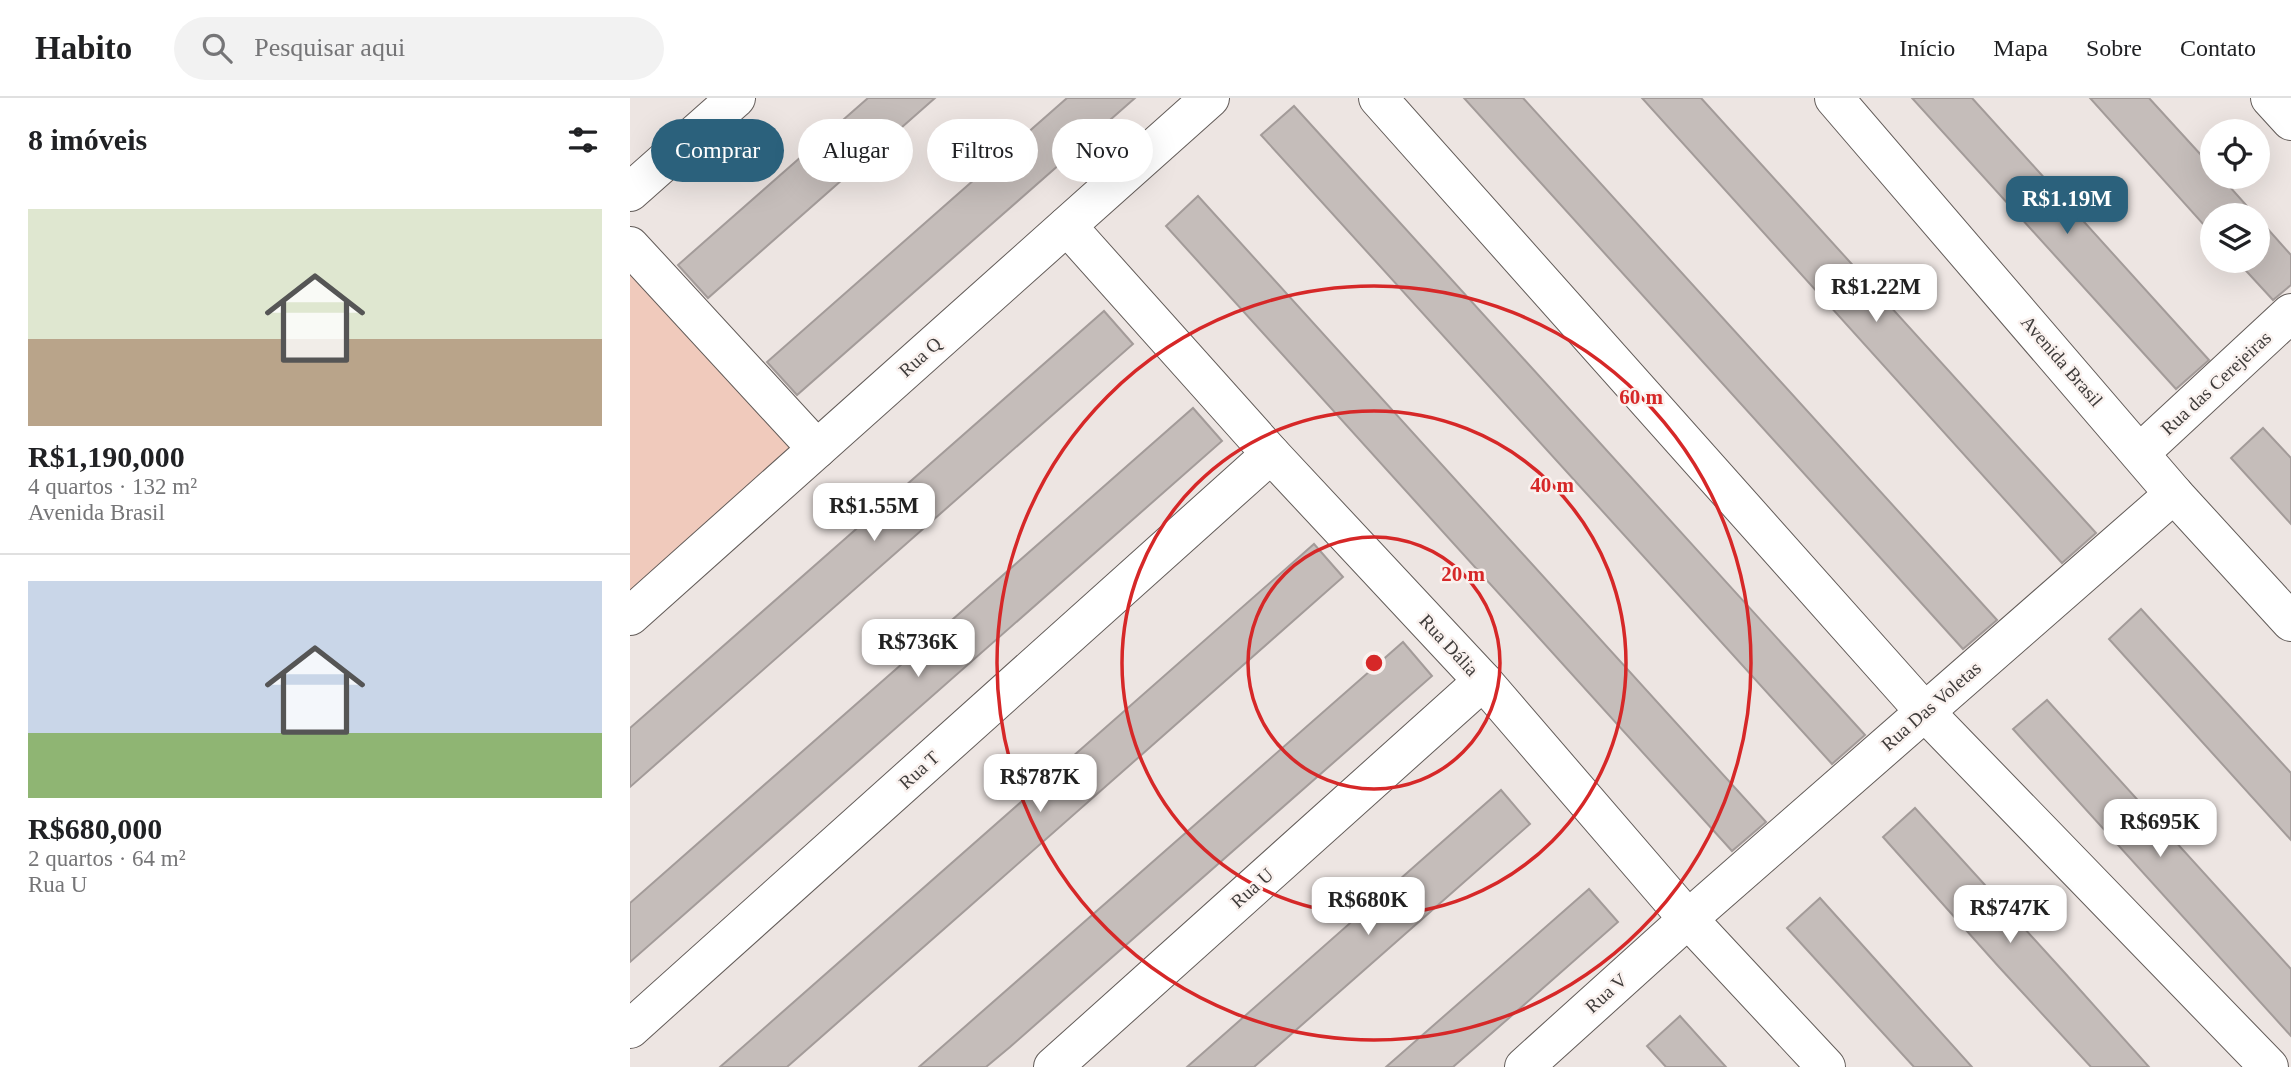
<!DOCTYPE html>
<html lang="pt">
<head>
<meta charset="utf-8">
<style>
  body { margin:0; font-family:"Times New Roman",serif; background:#f2f2f2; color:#202124; height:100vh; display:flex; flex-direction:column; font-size:26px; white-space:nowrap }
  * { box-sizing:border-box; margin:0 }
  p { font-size:23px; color:#757577 }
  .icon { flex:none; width:38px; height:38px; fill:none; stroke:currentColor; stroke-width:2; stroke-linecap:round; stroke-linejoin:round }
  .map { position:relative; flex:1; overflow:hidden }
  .sheet { display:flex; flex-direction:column; background:#fff; width:630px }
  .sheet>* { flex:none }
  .hud { position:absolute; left:21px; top:21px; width:665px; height:63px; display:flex; gap:14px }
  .tools { position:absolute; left:1570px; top:21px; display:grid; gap:14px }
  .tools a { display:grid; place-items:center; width:70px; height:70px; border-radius:50%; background:#fff; box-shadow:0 7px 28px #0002; font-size:35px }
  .price { position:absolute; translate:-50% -60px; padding:0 16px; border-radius:14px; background:#fff; color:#222; font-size:23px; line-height:46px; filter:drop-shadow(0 2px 4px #0008) }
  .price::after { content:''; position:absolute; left:50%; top:42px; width:21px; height:16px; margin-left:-10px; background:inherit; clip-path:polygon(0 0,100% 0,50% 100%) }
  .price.active { background:#2b617c; color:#fff }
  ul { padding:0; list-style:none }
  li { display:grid; align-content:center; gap:14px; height:371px; padding:0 28px }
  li+li { border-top:2px solid #e0e0e0 }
  li span { display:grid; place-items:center; height:217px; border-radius:0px; color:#555 }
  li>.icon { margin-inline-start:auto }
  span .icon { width:126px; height:126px; fill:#fffc; stroke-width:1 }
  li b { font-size:30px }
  h2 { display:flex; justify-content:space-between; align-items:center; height:84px; padding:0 28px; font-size:30px }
  .tag { padding:0 24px; border-radius:32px; background:#fff; box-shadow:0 7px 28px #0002; font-size:24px; line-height:63px }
  .tag.active { background:#2b617c; color:#fff }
  header { display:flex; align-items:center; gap:42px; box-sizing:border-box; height:98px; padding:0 35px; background:#fff; border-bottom:2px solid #e0e0e0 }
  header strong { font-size:33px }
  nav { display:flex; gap:38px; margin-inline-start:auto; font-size:24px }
  .search { width:490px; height:63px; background:#f2f2f2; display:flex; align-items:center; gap:18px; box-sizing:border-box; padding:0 24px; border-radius:38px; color:#757577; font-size:26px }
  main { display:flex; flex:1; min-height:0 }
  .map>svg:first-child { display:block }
</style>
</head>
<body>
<header>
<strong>Habito</strong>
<div class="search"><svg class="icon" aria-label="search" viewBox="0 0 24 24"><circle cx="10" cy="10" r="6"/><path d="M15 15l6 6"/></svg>Pesquisar aqui</div>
<nav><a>Início</a><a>Mapa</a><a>Sobre</a><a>Contato</a></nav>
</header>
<main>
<section class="sheet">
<h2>8 imóveis<svg class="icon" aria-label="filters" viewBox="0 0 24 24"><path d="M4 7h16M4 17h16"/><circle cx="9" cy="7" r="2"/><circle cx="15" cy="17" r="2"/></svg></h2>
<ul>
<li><span style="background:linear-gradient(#dfe7d0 60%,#b9a48a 0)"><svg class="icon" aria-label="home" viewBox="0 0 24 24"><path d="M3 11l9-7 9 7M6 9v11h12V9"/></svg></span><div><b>R$1,190,000</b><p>4 quartos · 132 m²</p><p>Avenida Brasil</p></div></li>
<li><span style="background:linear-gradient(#c9d6e8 70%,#8fb573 0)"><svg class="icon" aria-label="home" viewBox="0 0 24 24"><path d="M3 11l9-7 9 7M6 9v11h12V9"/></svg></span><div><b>R$680,000</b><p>2 quartos · 64 m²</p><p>Rua U</p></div></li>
</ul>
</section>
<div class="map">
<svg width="1661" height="969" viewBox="0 0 1661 969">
  <rect width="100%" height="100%" fill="#ede5e2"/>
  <polygon fill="#f0cabc" points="0,161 167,349 0,500"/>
  <g fill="#c5bdba" stroke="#a39b99" stroke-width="2">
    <polygon points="238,0 305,0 78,200 48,167"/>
    <polygon points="437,0 505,0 167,297 137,264"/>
    <polygon points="834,0 893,0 1367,522 1333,551"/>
    <polygon points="1012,0 1071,0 1466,435 1432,465"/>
    <polygon points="1282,0 1342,0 1579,262 1546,291"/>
    <polygon points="1460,0 1519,0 1582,69 1582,79 1591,79 1625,117 1582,117 1582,136"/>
    <polygon points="664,8 1235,637 1202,666 631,37"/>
    <polygon points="568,98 1136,724 1102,753 536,128"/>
    <polygon points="1628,120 1661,157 1661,187 1643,202 1607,163 1628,163"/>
    <polygon points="474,213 503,246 0,689 0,630"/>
    <polygon points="563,310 592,343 0,864 0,805"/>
    <polygon points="1633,330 1661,360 1661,426 1601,360"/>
    <polygon points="684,446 713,479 339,809 157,969 90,969"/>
    <polygon points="1511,511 1661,675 1661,742 1479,541"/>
    <polygon points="773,544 802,578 380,949 356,969 289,969"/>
    <polygon points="1417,602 1661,871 1661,938 1383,631"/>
    <polygon points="871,692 900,726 816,800 624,969 557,969"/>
    <polygon points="1285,710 1434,874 1519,969 1461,969 1369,869 1253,739"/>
    <polygon points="959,791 988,824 895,906 823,969 756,969"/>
    <polygon points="1190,800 1253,870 1342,969 1284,969 1157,830"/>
    <polygon points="1050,918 1096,969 1036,969 1017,948"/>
  </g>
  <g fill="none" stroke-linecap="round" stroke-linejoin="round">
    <g stroke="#635c59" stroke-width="40">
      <g id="street">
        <polyline points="748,0 1295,614 1639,969"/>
        <polyline points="1640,0 1661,23"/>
        <polyline points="0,94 106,0"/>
        <polyline points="437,128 641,356 853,583 1058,821 1196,969"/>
        <polyline points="0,148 187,351"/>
        <polyline points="1511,354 1661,215"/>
        <polyline points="0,518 580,0"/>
        <polyline points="0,931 641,356"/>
        <polyline points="423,969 853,583"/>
        <polyline points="894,969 1058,821 1544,396"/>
      </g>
    </g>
    <g stroke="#635c59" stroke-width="40">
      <polyline id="secondary" points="1204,0 1544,396 1661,524"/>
    </g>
    <use href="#street" stroke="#fff" stroke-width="38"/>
    <use href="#secondary" stroke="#fff" stroke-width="38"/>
  </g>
  <g fill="none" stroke="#d62828" stroke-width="3.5">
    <circle cx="744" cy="565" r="126"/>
    <circle cx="744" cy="565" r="252"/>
    <circle cx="744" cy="565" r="377"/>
  </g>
  <g text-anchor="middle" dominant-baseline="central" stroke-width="5" stroke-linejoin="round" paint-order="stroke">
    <g font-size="19" fill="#3f3c3b" stroke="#faf2ef">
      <text transform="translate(290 259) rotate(-42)">Rua Q</text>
      <text transform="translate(1432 263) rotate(49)">Avenida Brasil</text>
      <text transform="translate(1586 285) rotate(-43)">Rua das Cerejeiras</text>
      <text transform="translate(819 547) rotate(47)">Rua Dália</text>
      <text transform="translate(1301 608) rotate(-41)">Rua Das Voletas</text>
      <text transform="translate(289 672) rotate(-42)">Rua T</text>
      <text transform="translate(622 790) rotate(-42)">Rua U</text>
      <text transform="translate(976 895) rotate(-42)">Rua V</text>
    </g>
  </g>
  <circle cx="744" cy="565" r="10" fill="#d62828" stroke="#faf2ef" stroke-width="3.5"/>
  <g font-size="21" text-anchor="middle" font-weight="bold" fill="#d62828" stroke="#faf2ef" stroke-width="5" stroke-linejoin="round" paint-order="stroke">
    <text x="1011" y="306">60 m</text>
    <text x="922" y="394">40 m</text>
    <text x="833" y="483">20 m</text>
  </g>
</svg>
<div class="tools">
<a><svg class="icon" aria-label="locate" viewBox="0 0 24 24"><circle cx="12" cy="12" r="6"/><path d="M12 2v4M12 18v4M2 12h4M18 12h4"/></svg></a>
<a><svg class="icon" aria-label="layers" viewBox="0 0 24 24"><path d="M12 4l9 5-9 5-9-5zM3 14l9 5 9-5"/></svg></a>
</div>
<b class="price active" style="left:1437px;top:138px">R$1.19M</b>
<b class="price" style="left:1246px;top:226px">R$1.22M</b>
<b class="price" style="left:244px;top:445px">R$1.55M</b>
<b class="price" style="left:288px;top:581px">R$736K</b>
<b class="price" style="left:410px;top:716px">R$787K</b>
<b class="price" style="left:1530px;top:761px">R$695K</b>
<b class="price" style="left:738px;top:839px">R$680K</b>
<b class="price" style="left:1380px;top:847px">R$747K</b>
<div class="hud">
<a class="tag active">Comprar</a>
<a class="tag">Alugar</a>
<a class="tag">Filtros</a>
<a class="tag">Novo</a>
</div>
</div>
</main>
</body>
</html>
